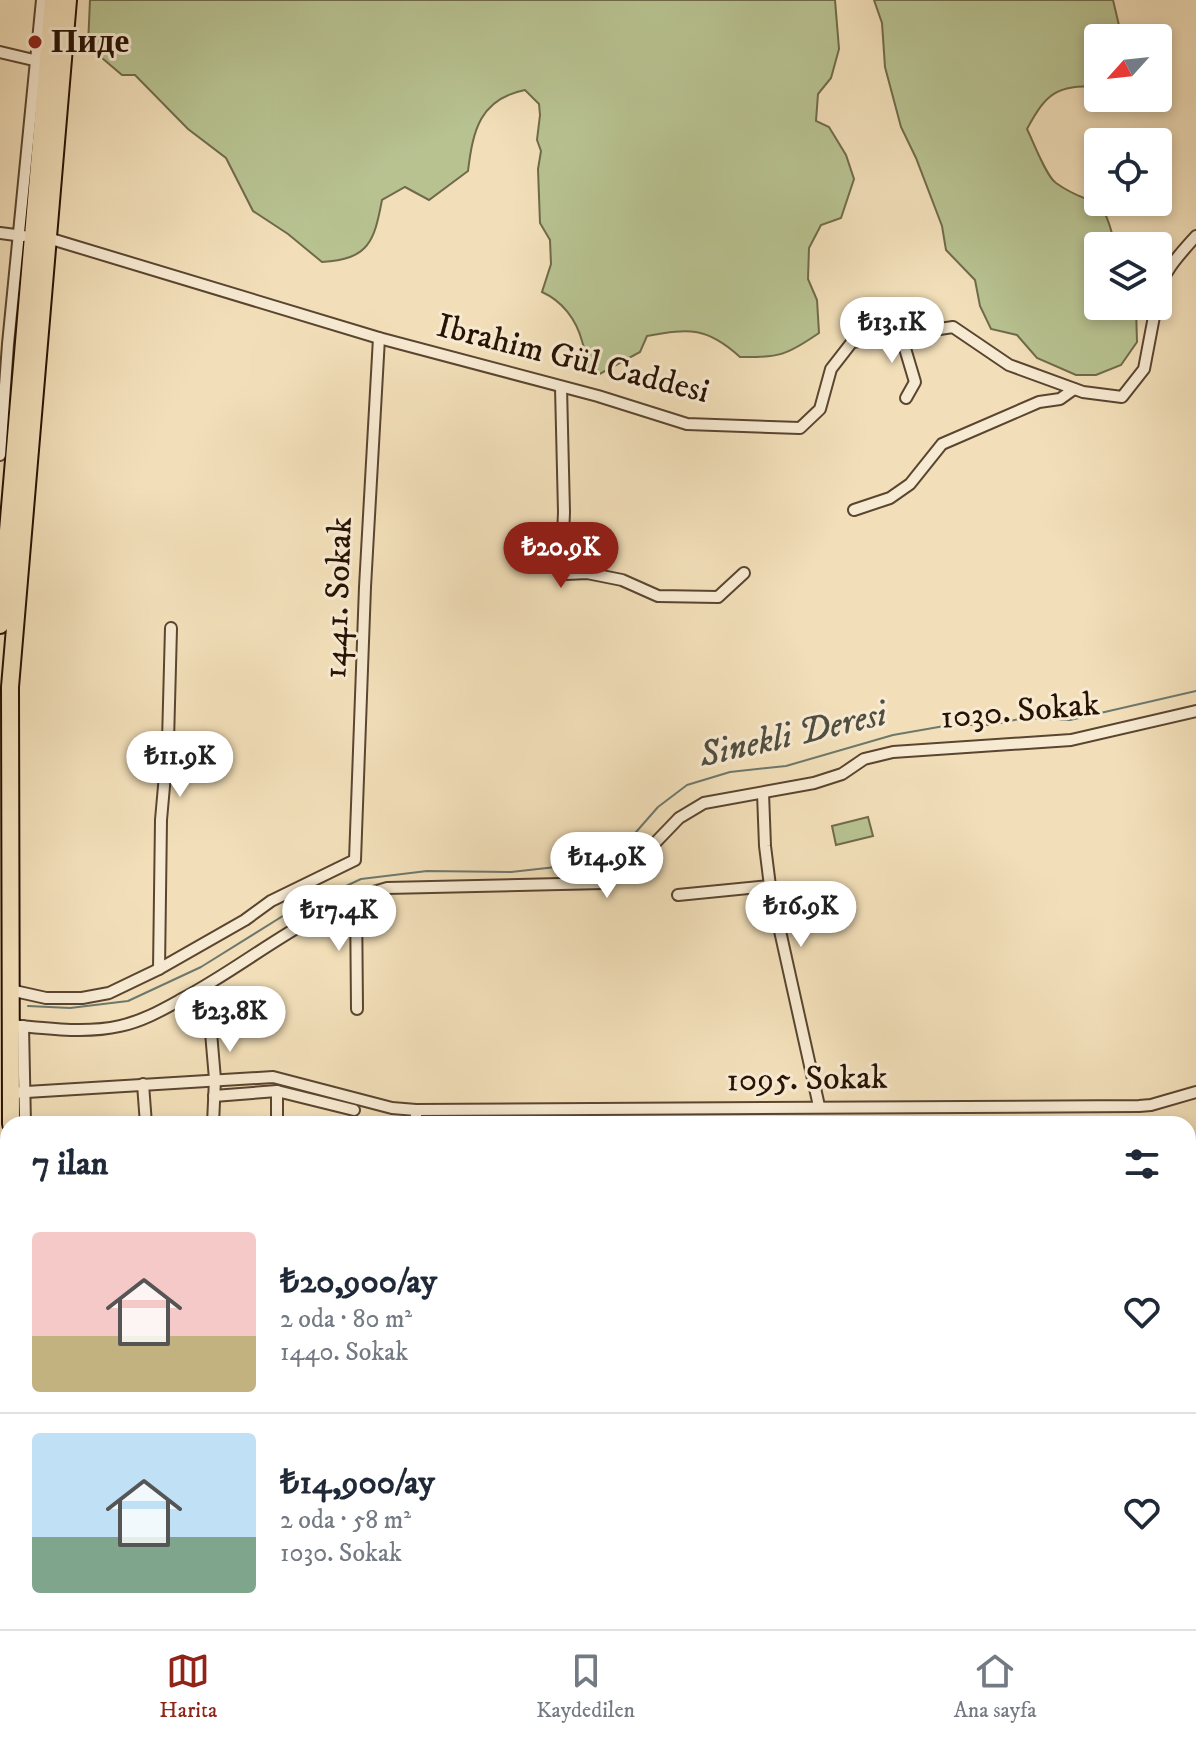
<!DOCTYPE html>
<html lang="tr">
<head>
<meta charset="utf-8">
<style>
  body { margin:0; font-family:"IM FELL DW Pica",serif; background:#f6f6f7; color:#1f2937; height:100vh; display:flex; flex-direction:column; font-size:30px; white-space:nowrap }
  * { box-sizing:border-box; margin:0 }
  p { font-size:26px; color:#747a83 }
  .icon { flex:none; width:44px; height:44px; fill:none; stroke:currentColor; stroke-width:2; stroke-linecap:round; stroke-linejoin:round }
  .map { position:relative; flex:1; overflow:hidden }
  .side { position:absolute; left:0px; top:1116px; width:1196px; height:514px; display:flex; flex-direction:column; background:#fff; border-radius:24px 24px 0 0; box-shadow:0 4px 12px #0003 }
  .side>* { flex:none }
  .needle { width:52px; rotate:243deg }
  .fabs { position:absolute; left:1084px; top:24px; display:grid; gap:16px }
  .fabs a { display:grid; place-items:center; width:88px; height:88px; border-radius:8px; background:#fff; box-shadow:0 4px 12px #0003; font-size:40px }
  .price { position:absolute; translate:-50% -68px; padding:0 18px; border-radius:28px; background:#fff; color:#222; font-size:26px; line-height:52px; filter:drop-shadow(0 2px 4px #0008) }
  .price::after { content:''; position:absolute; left:50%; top:48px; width:24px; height:18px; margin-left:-12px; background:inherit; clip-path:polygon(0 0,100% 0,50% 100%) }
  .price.selected { background:#8f2418; color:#fff }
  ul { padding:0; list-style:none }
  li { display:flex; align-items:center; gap:24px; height:200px; padding:0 32px }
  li+li { border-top:2px solid #e0e1e3 }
  li span { display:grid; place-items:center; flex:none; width:224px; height:160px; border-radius:8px; color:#555 }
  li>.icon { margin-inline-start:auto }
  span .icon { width:96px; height:96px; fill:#fffc; stroke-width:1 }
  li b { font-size:34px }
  h2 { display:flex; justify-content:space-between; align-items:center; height:96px; padding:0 32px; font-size:34px }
  .tab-bar { display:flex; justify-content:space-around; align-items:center; height:112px; border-top:2px solid #e0e1e3; background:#fff; font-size:22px; color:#747a83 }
  .tab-bar a { display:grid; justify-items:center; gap:4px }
  .tab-bar .selected { color:#8f2418 }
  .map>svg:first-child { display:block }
</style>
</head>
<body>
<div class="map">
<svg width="1196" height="1629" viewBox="0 0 1196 1629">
  <rect width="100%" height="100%" fill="#f2dfb9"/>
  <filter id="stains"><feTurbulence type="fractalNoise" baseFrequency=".0025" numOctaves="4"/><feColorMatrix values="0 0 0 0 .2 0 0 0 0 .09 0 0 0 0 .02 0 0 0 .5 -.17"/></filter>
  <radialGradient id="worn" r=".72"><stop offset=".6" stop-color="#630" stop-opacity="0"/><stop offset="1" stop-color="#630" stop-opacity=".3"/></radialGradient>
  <g fill="#b8c291" stroke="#706a4a" stroke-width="2">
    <path d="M90 0H835L839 49 831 78 818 94 816 121 829 127 846 155 854 179 841 218 821 225 809 248 808 279 817 300 819 333C787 355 779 358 740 357 707 327 690 328 647 336L640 352 596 376C584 365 587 355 582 341 576 319 562 301 542 292L551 264 550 240 540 223 538 169 541 151 537 140 540 115 539 104 525 90C480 99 473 130 468 171L429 200 405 187 382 200C374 242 369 259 322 262L288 234 253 211 226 158 188 129 135 75H122L88 46Z"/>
    <path d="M874 0H1113L1122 38H1098V86C1056 86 1047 92 1027 129 1033 141 1046 176 1056 183 1095 211 1102 187 1115 246H1098V306L1136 307 1137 342 1121 365 1096 375H1076L1037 358 1017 335 991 329 980 306 975 280 946 250 942 226 916 158 901 127 885 67 882 23Z"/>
    <polygon points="868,817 873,836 836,845 832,826"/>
    <polygon points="1196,1282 1196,1488 1188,1482 1188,1283"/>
    <polygon points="1188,1509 1196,1513 1196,1589 1188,1570"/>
    <polygon points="1188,1598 1196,1610 1196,1629 976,1629 973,1622 1188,1622"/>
  </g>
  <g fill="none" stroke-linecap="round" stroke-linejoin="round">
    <polyline stroke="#6d786c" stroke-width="2" points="28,1006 70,1008 128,1001 201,967 286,914 361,879 427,871 511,872 574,865 615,856 658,807 687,785 730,772 786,766 893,735 950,725 991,725 1024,718 1070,720 1196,691"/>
    <g stroke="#5a4530" stroke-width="14">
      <g id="minor">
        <polyline points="0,52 42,62"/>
        <polyline points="0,233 23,236"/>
        <polyline points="48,238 379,338 598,396 687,424 800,428 820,409 831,369 852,342 953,327 1009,365 1083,392 1122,397 1144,369 1156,306"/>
        <path d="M1158 294C1162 272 1182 252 1196 236"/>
        <polyline points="901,335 915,382 906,398"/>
        <polyline points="561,387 564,512 562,561 566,574 587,573 622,580 658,596 718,597 744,573"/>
        <polyline points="0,455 8,344 42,0"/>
        <polyline points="854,510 890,498 910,484 942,444 1039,402 1060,399 1074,389"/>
        <polyline points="763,793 765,846 770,886 819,1106"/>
        <polyline points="678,895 770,886"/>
        <polyline points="356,896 357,1009"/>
        <polyline points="159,969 161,820 168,741 171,628"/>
        <polyline points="207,986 215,1079 213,1124"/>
        <polyline points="10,990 46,998 82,998 109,993 159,969 245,920 271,901 355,860 365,587 379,338"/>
        <path d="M10 1025C46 1028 85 1034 120 1026 143 1021 162 1010 182 999 250 963 311 907 387 888L603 883 630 869 679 818 704 803 814 783 842 774 864 759 893 752 1071 740 1196 711"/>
        <polyline points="23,1026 25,1124"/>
        <polyline points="143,1084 146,1124"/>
        <polyline points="277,1091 277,1124"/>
        <polyline points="10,1093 273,1077 392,1108 416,1110 1139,1106 1151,1105 1196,1092"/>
        <polyline points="214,1096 277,1091 354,1110"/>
        <polyline points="416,1124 416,1110"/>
        <polyline points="1188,1493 1196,1498"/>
        <polyline points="83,1622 84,1629"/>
        <polyline points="149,1622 149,1629"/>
        <polyline points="31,1629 31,1622"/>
        <polyline points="212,1629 213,1622"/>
        <polyline points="253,1629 257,1622"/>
      </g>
    </g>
    <g stroke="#271203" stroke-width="18">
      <g id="major">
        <polyline points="1188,1271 1196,1270"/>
        <polyline points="912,1629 920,1622"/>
      </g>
    </g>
    <g stroke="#271203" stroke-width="20">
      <g id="highway">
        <polyline points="0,625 53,0"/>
        <polyline points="11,1124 10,687 68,0"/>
        <polyline points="0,1585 0,1629"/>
        <polyline points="15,1622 15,1629"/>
      </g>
    </g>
    <use href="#minor" stroke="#f7ead2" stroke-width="10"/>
    <use href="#major" stroke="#f2dfb9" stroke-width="14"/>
    <use href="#highway" stroke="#f2dfb9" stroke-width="16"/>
  </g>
  <circle fill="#8f2418" stroke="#f7ead2" stroke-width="3" cx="35" cy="42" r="8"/>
  <g text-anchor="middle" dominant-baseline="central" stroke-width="6" stroke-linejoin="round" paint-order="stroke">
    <g font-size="34" font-weight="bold" fill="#271203" stroke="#f7ead2" text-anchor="start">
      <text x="51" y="42">Пиде</text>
    </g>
    <g font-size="34" fill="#271203" stroke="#f7ead2">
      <text transform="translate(573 359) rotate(14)">Ibrahim Gül Caddesi</text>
      <text transform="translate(338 598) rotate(-88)">1441. Sokak</text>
      <text transform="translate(1020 711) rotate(-5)">1030. Sokak</text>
      <text transform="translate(807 1079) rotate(-1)">1095. Sokak</text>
    </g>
    <g font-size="36" font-style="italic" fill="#504e40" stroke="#f7ead2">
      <text transform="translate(793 735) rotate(-13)">Sinekli Deresi</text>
    </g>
  </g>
  <rect width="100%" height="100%" filter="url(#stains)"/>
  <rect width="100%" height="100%" fill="url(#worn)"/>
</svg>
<div class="fabs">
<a><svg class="needle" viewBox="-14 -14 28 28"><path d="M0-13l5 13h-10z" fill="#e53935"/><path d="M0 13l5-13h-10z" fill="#747a83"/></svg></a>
<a><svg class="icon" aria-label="locate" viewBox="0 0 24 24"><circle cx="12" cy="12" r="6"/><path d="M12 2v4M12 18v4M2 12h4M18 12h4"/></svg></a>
<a><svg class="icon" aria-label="layers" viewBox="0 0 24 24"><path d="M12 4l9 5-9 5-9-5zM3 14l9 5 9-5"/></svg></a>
</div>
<b class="price" style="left:892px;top:365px">₺13.1K</b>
<b class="price selected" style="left:561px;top:590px">₺20.9K</b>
<b class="price" style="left:180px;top:799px">₺11.9K</b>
<b class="price" style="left:607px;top:900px">₺14.9K</b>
<b class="price" style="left:801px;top:949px">₺16.9K</b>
<b class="price" style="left:339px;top:953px">₺17.4K</b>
<b class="price" style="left:230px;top:1054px">₺23.8K</b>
<section class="side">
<h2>7 ilan<svg class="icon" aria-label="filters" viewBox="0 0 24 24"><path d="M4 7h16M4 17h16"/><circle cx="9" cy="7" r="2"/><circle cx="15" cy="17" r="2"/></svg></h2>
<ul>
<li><span style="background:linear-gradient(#f6c9c9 65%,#c2b280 0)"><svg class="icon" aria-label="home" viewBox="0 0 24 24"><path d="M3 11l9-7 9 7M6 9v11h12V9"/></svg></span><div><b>₺20,900/ay</b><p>2 oda · 80 m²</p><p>1440. Sokak</p></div><svg class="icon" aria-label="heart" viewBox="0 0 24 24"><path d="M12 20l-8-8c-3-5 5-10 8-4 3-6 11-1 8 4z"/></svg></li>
<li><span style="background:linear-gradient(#bfe0f5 65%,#7fa58c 0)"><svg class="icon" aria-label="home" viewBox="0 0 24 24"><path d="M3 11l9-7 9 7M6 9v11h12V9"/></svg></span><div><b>₺14,900/ay</b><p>2 oda · 58 m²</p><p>1030. Sokak</p></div><svg class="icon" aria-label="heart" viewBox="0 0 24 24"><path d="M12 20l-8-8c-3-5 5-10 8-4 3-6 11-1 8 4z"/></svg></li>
</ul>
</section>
</div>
<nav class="tab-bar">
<a class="selected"><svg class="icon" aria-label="map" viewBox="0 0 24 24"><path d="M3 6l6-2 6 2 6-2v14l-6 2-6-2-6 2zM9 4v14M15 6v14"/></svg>Harita</a>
<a><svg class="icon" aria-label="saved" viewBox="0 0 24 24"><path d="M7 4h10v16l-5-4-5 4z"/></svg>Kaydedilen</a>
<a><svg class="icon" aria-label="home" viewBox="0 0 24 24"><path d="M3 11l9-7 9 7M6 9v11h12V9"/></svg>Ana sayfa</a>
</nav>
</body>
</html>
